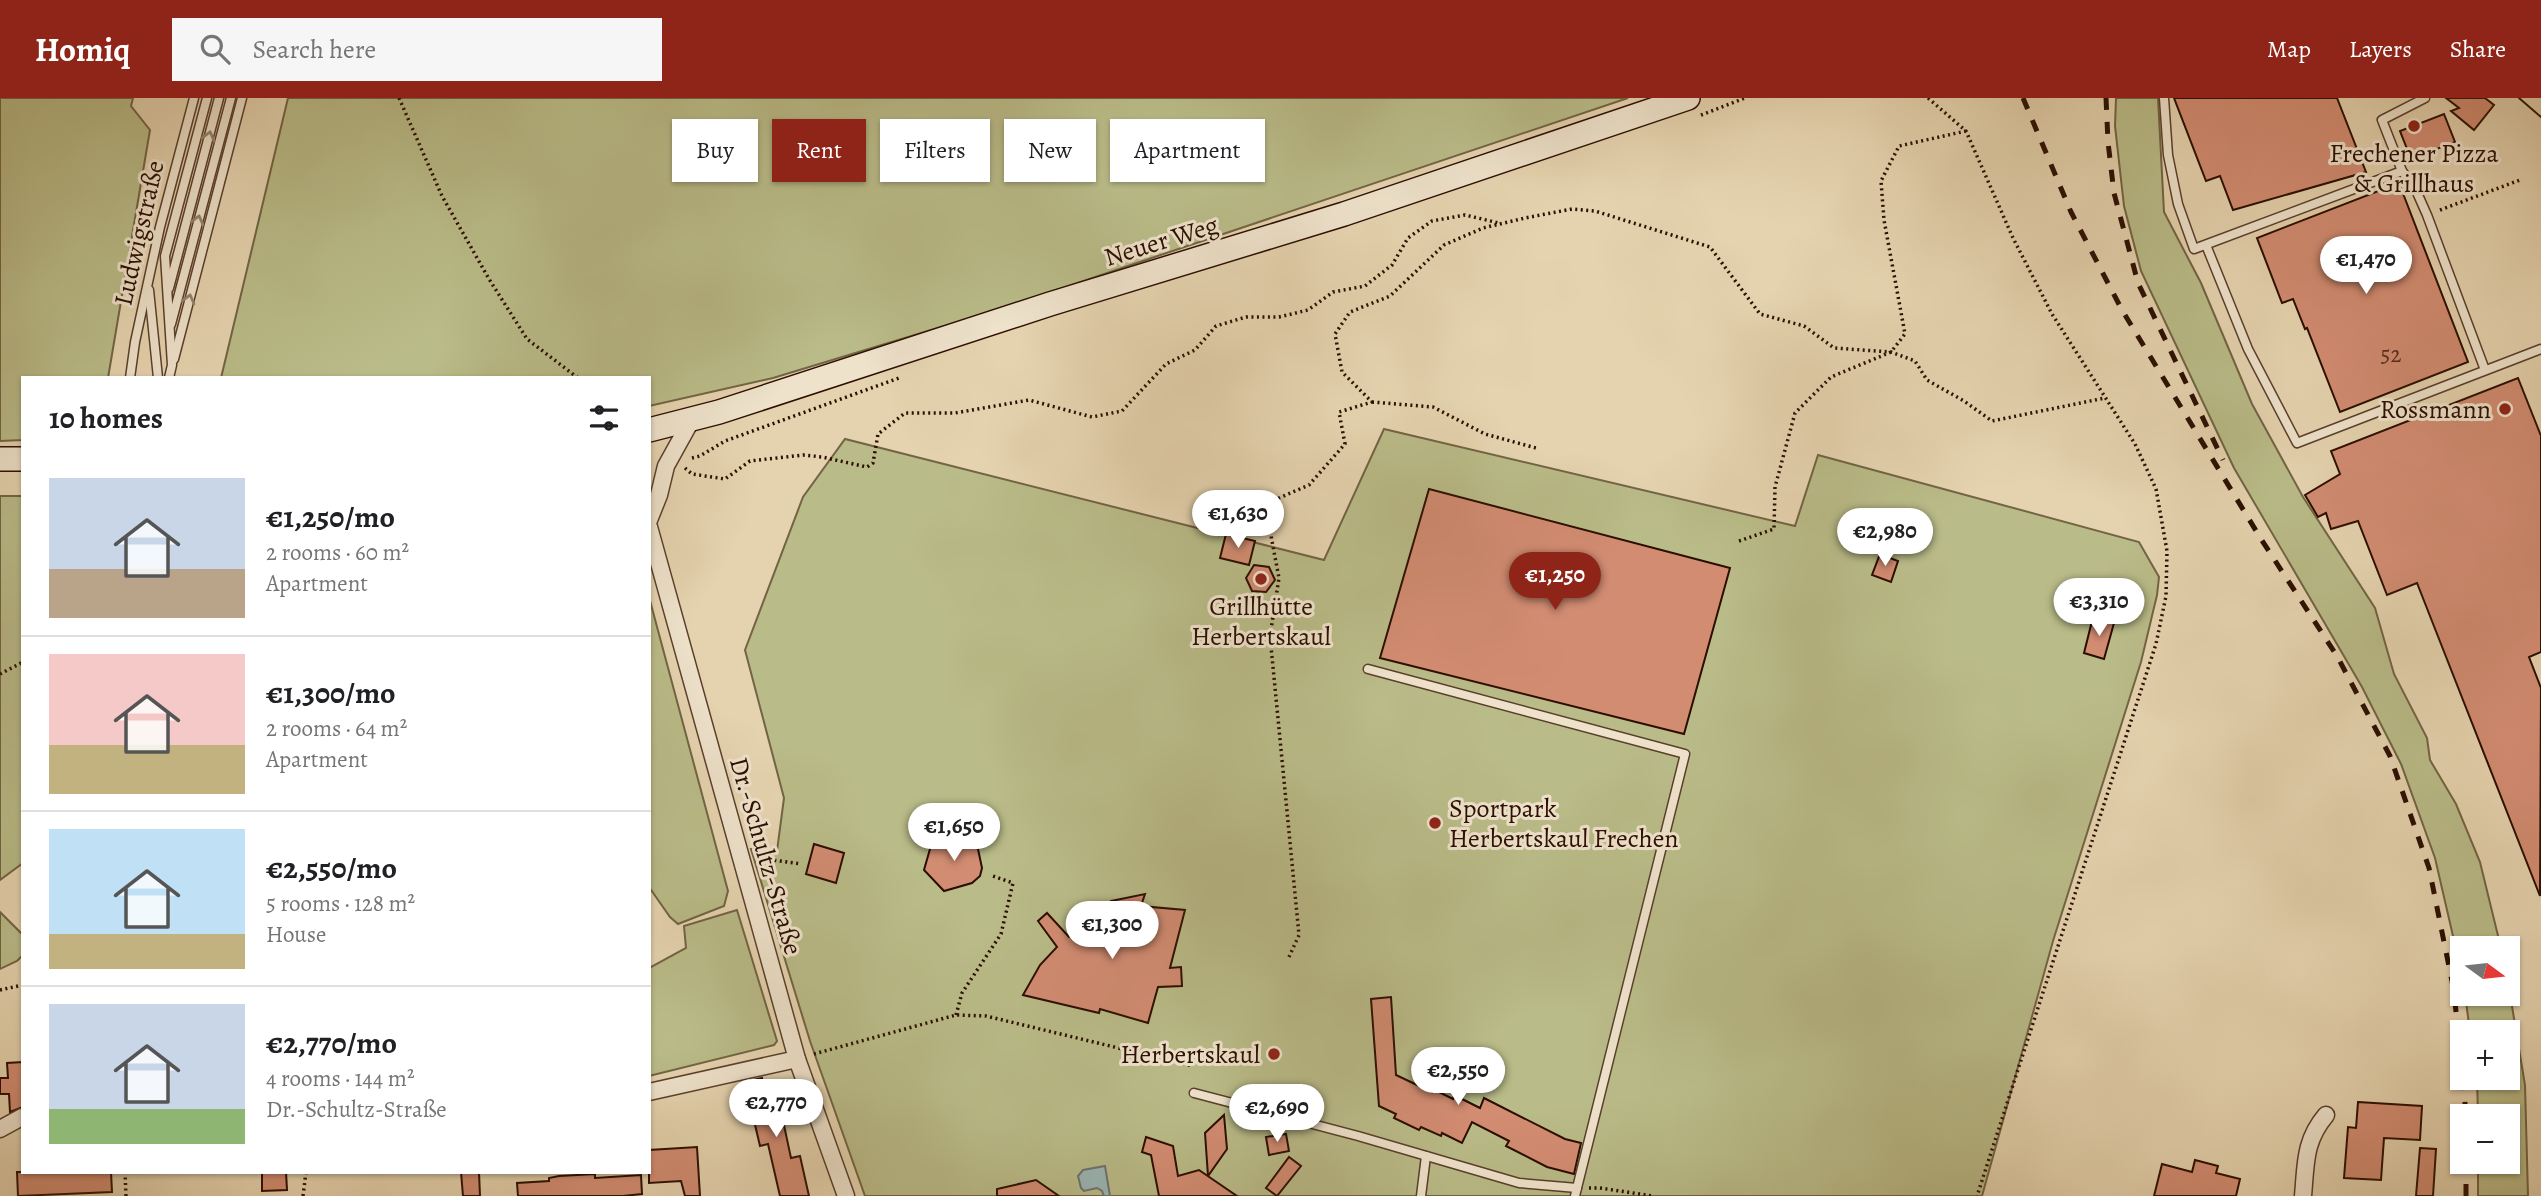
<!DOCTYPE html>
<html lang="en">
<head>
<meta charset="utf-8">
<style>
  body { margin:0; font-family:Alegreya,serif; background:#f6f6f6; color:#202124; height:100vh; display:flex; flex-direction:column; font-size:26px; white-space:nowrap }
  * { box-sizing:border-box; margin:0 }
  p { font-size:23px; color:#757577 }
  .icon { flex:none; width:38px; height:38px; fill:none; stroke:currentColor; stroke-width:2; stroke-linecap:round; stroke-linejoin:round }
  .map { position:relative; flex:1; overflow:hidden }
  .drawer { position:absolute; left:21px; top:278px; width:630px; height:798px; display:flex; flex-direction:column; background:#fff; border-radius:0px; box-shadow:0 2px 5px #0004 }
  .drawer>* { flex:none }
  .hud { position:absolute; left:672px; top:21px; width:665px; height:63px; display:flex; gap:14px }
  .needle { width:46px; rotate:105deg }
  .controls { position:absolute; left:2450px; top:838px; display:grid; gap:14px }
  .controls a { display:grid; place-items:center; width:70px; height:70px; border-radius:0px; background:#fff; box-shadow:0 2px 5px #0004; font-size:35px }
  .price { position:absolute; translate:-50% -60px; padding:0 16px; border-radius:24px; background:#fff; color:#222; font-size:23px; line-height:46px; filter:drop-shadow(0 2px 4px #0008) }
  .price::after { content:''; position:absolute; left:50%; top:42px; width:21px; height:16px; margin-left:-10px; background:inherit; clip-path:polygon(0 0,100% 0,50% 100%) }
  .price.current { background:#8f2418; color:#fff }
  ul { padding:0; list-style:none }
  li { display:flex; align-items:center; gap:21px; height:175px; padding:0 28px }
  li+li { border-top:2px solid #e0e0e0 }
  li span { display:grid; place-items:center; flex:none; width:196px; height:140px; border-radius:0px; color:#555 }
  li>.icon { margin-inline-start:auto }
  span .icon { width:84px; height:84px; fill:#fffc; stroke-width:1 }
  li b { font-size:30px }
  h2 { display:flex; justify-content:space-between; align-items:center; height:84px; padding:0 28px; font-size:30px }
  .pill { padding:0 24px; border-radius:0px; background:#fff; box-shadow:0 2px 5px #0004; font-size:24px; line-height:63px }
  .pill.current { background:#8f2418; color:#fff }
  header { display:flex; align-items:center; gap:42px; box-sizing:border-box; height:98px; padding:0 35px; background:#8f2418; color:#fff }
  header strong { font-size:33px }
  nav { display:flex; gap:38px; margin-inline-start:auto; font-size:24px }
  .search { width:490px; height:63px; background:#f6f6f6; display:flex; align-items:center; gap:18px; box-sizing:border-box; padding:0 24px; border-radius:0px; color:#757577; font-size:26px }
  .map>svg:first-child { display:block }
</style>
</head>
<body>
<header>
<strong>Homiq</strong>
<div class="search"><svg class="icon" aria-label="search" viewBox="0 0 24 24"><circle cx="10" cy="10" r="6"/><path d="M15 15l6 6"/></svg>Search here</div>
<nav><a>Map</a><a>Layers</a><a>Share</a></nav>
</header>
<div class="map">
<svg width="2541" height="1098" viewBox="0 0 2541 1098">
  <rect width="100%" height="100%" fill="#e5d3af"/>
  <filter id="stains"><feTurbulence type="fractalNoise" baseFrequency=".00286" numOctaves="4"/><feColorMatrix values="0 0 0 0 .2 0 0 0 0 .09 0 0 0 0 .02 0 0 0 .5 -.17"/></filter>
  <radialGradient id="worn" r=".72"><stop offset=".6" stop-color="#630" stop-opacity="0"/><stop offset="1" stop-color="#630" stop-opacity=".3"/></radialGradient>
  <g fill="#b9bb88" stroke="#726444" stroke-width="2">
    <polygon points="0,0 133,0 131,8 150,32 108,280 23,280 23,342 0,343"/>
    <polygon points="288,0 1628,0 997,212 773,280 649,308 649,280 221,280"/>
    <polygon points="2116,0 2158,0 2164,114 2201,185 2252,306 2303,399 2375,510 2394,576 2427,640 2430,662 2456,706 2480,764 2501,850 2462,850 2462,877 2435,760 2401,666 2362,589 2234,370 2141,173 2124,108 2115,28"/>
    <polygon points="1384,331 1795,428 1818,357 2139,444 2159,479 2157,497 2141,564 2053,843 1982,1098 865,1098 810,943 751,751 777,753 784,700 745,552 803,399 845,341 1324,462"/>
    <polygon points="0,398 23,398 23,765 0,782"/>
    <polygon points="649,499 728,793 724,808 678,826 670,819 649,789"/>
    <polygon points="737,812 777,943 774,947 649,978 649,870 686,850 684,828"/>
    <polygon points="0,814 23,837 23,857 17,863 0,871"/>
    <polygon points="2508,884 2525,987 2528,1098 2478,1098 2478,1064 2508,1064 2508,1018 2478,1018 2477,980 2508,980 2508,934 2470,934 2465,896 2508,896"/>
  </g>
  <polygon fill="#9ab6b6" stroke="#6e736e" stroke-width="2" points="1105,1068 1110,1098 1104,1098 1102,1093 1097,1090 1084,1093 1081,1090 1078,1078 1083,1072"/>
  <g fill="#d28c72" stroke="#2b0e01" stroke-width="2">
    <polygon points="2174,0 2337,0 2366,74 2233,112 2220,78 2206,83"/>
    <polygon points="2446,0 2485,0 2494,7 2474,32 2451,13 2459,10"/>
    <polygon points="2444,16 2455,44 2411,61 2400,33"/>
    <polygon points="2399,85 2468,264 2340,314 2307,230 2305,231 2293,201 2282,205 2257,140"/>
    <polygon points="2518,280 2541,338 2541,554 2529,559 2541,590 2540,798 2417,485 2387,497 2358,423 2331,431 2326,415 2318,419 2305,397 2340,376 2331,353"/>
    <polygon points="1429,391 1730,470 1684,636 1380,560"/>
    <polygon points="1226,436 1255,443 1249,467 1220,460"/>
    <polygon points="1880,456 1898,463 1891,484 1872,477"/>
    <polygon points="1254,467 1269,469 1275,482 1266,494 1252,493 1246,480"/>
    <polygon points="2093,519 2114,525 2104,561 2084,555"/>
    <polygon points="959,737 967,739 978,751 982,770 980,778 972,785 944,793 924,772 932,744"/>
    <polygon points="814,746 844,755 836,785 806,776"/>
    <polygon points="1145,796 1141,808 1185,812 1170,870 1181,869 1182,888 1158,889 1148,925 1100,911 1099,915 1023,897 1040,867 1057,849 1038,823 1047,815 1069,839 1090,825 1113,817 1111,803"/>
    <polygon points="1391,899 1396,977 1432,994 1433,991 1453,1001 1454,997 1480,1010 1484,1000 1565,1041 1581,1045 1574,1076 1547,1069 1506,1048 1509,1043 1472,1024 1462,1045 1442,1035 1441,1038 1421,1029 1419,1032 1394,1020 1396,1016 1379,1008 1371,901"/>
    <polygon points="23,964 23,1009 10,1014 9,996 0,996 0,980 8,980 7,965"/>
    <polygon points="762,980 764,992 776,990 791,1060 800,1058 809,1098 780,1098 768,1046 760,1048 745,984"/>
    <polygon points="2358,1004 2422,1008 2420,1042 2384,1040 2381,1082 2344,1080 2348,1029 2356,1030"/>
    <polygon points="1224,1017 1227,1051 1208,1078 1205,1035"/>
    <polygon points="1286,1036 1289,1053 1269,1057 1266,1039"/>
    <polygon points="1146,1039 1173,1048 1178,1078 1199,1072 1237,1098 1159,1098 1151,1057 1142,1054"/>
    <polygon points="697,1049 700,1098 685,1098 681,1083 649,1085 649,1052"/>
    <polygon points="2420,1050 2436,1051 2433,1098 2416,1098"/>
    <polygon points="1289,1059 1301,1068 1277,1098 1266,1090"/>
    <polygon points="2195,1062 2218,1068 2216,1075 2240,1081 2236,1098 2154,1098 2162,1066 2192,1074"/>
    <polygon points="17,1074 111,1074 112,1094 18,1098"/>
    <polygon points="262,1074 286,1074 287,1092 262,1093"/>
    <polygon points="461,1074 479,1074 480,1098 463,1098"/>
    <polygon points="595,1076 595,1080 641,1077 642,1096 623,1098 518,1098 517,1085 549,1083 549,1080 559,1078"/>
    <polygon points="1036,1082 1059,1098 997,1098 997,1091"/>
  </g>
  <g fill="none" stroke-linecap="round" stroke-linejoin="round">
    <g stroke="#5a3f2c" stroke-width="11">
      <g id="service">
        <polyline points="2164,0 2168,57 2178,106 2194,151 2402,73"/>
        <polyline points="2425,0 2382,22 2402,73 2415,90 2427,117 2485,272"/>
        <polyline points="2206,147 2248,251 2297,345 2541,251"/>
        <polyline points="169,190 219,0"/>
        <polyline points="149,192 158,280"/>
        <polyline points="171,226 231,0"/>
        <polyline points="174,261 242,0"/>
        <polyline points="130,280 135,244 160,129 194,0"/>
        <polyline points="169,280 172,267 165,158 207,0"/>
        <polyline points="1368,571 1685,656 1575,1098"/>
        <polyline points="1194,995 1358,1038 1519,1085 1577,1090"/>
        <polyline points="1421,1098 1426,1058"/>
      </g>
    </g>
    <g stroke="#5a3f2c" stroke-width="19">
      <g id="minor">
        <polyline points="649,422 659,397 666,368 692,321"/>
        <polyline points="649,429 797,961 846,1098"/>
        <polyline points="649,994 797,961"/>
        <polyline points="0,1031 22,1019"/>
        <path d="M2303 1098C2306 1066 2304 1043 2326 1017"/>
      </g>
    </g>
    <g stroke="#2b0e01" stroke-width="26">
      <g id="secondary">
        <polyline points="649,332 719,314 1050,206 1344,116 1688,0"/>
        <polyline points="0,361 23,361"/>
      </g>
    </g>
    <g stroke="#2b0e01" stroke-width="3.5" stroke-dasharray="2 3.5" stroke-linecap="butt">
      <polyline points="399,0 442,98 489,181 527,241 578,280"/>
      <polyline points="1928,0 1966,33 2013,140 2052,216 2135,346 2156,391 2167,453 2166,498 2156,546 1977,1098"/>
      <polyline points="1701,17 1745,0"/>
      <polyline points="2440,112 2520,82"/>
      <polyline points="1372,304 1433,309 1485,336 1536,350"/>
      <polyline points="692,360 700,358 725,343 899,280"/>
      <polyline points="685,370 692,376 725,381 750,363 803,357 822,359 867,369 873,365 878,336 905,315 955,315 1029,302 1092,319 1122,313 1166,266 1195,252 1216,228 1246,219 1279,219 1308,212 1333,194 1365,188 1392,167 1408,140 1432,123 1465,117 1499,125"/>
      <polyline points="1739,443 1774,431 1775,389 1795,315 1831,279 1891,254 1905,236 1884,122 1881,83 1899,48 1966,33"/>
      <polyline points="0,576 23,564"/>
      <polyline points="758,762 766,761 801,766"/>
      <polyline points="1289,859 1299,837 1270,538 1279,480 1265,406 1309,387 1345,346 1339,314 1372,304 1342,274 1335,236 1350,214 1390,198 1444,147 1483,130 1525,120 1572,111 1595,113 1710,149 1760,216 1804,228 1834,250 1891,254 1915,263 1927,282 1964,303 1992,323 2105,300"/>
      <polyline points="0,892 23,887"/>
      <polyline points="956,917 962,895 1001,836 1013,785 990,777"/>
      <polyline points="814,956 956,917 986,918 1193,968"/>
      <polyline points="125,1074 126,1098"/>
      <polyline points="1589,1090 1600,1090 1653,1098"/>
      <polyline points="303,1098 306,1074"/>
    </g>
    <use href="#service" stroke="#eee2cb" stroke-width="8"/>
    <use href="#minor" stroke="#eee2cb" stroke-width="16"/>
    <use href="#secondary" stroke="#eee2cb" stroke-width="23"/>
    <polyline stroke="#2b0e01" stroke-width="2" points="2519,0 2541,19"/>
    <g stroke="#2b0e01" stroke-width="5" stroke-dasharray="12 12" stroke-linecap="butt">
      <polyline points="2023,0 2071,114 2122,212 2261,441 2337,558 2390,658 2429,770 2454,893 2462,976"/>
      <polyline points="2106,0 2108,44 2114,95 2138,185 2223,362"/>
      <polyline points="2463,980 2466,1018"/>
      <polyline points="2466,1098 2466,1064"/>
    </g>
  </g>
  <defs><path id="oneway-chevron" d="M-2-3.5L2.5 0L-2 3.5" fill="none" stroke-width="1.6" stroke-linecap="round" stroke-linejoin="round" transform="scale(1.75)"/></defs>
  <g stroke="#968370">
    <use href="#oneway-chevron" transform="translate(209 38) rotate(-75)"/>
    <use href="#oneway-chevron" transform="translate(198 122) rotate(-75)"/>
    <use href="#oneway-chevron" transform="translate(189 201) rotate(-75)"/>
  </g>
  <g fill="#8f2418" stroke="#eee2cb" stroke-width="2.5">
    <circle cx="2414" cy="28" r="7"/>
    <circle cx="2505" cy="311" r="7"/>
    <circle cx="1261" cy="481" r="7"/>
    <circle cx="1435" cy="725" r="7"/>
    <circle cx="1274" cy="956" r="7"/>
  </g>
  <g text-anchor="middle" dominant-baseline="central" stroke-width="6" stroke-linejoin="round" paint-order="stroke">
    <g font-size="23" fill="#552e1d">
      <text x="2391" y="256">52</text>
    </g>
    <g font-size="26" fill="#2b0e01" stroke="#eee2cb">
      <text x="2414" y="55">Frechener Pizza<tspan x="2414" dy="30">&amp; Grillhaus</tspan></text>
      <text x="2491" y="311" text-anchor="end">Rossmann</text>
      <text x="1261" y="508">Grillhütte<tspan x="1261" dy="30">Herbertskaul</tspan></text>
      <text x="1449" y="710" text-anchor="start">Sportpark<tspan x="1449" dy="30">Herbertskaul Frechen</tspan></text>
      <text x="1260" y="956" text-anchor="end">Herbertskaul</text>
    </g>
    <g font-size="26" fill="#2b0e01" stroke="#eee2cb">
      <text transform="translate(139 135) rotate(-77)">Ludwigstraße</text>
      <text transform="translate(1161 143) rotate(-17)">Neuer Weg</text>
      <text transform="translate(766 758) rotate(74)">Dr.-Schultz-Straße</text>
    </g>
  </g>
  <rect width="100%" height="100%" filter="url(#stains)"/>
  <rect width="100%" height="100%" fill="url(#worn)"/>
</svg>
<div class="controls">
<a><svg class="needle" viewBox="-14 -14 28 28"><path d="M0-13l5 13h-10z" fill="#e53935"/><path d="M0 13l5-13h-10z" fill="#757577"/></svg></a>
<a>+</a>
<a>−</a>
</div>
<b class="price" style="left:2366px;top:198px">€1,470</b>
<b class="price" style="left:1238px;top:452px">€1,630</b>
<b class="price" style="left:1885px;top:470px">€2,980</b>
<b class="price current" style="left:1555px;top:514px">€1,250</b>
<b class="price" style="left:2099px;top:540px">€3,310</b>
<b class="price" style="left:954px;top:765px">€1,650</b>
<b class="price" style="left:1112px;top:863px">€1,300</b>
<b class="price" style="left:1458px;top:1009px">€2,550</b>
<b class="price" style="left:776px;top:1041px">€2,770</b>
<b class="price" style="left:1277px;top:1046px">€2,690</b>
<div class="hud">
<a class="pill">Buy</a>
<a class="pill current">Rent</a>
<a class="pill">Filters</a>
<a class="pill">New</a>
<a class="pill">Apartment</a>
</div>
<section class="drawer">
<h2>10 homes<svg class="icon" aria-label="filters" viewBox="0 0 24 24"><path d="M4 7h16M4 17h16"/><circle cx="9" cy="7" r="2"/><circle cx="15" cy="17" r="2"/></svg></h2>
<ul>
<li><span style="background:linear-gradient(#c9d6e8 65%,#b9a48a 0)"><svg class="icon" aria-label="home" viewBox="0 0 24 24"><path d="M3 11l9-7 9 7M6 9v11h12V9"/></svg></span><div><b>€1,250/mo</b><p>2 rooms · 60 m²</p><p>Apartment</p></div></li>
<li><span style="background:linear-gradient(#f6c9c9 65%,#c2b280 0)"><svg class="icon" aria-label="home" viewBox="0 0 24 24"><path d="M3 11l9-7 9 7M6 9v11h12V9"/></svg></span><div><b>€1,300/mo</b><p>2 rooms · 64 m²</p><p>Apartment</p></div></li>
<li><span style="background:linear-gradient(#bfe0f5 75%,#c2b280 0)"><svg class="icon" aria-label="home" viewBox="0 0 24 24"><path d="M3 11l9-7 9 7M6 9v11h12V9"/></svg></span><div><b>€2,550/mo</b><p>5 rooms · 128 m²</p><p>House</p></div></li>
<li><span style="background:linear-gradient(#c9d6e8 75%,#8fb573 0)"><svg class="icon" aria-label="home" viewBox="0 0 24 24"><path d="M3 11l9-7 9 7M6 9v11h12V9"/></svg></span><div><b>€2,770/mo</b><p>4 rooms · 144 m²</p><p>Dr.-Schultz-Straße</p></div></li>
</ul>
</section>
</div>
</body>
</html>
